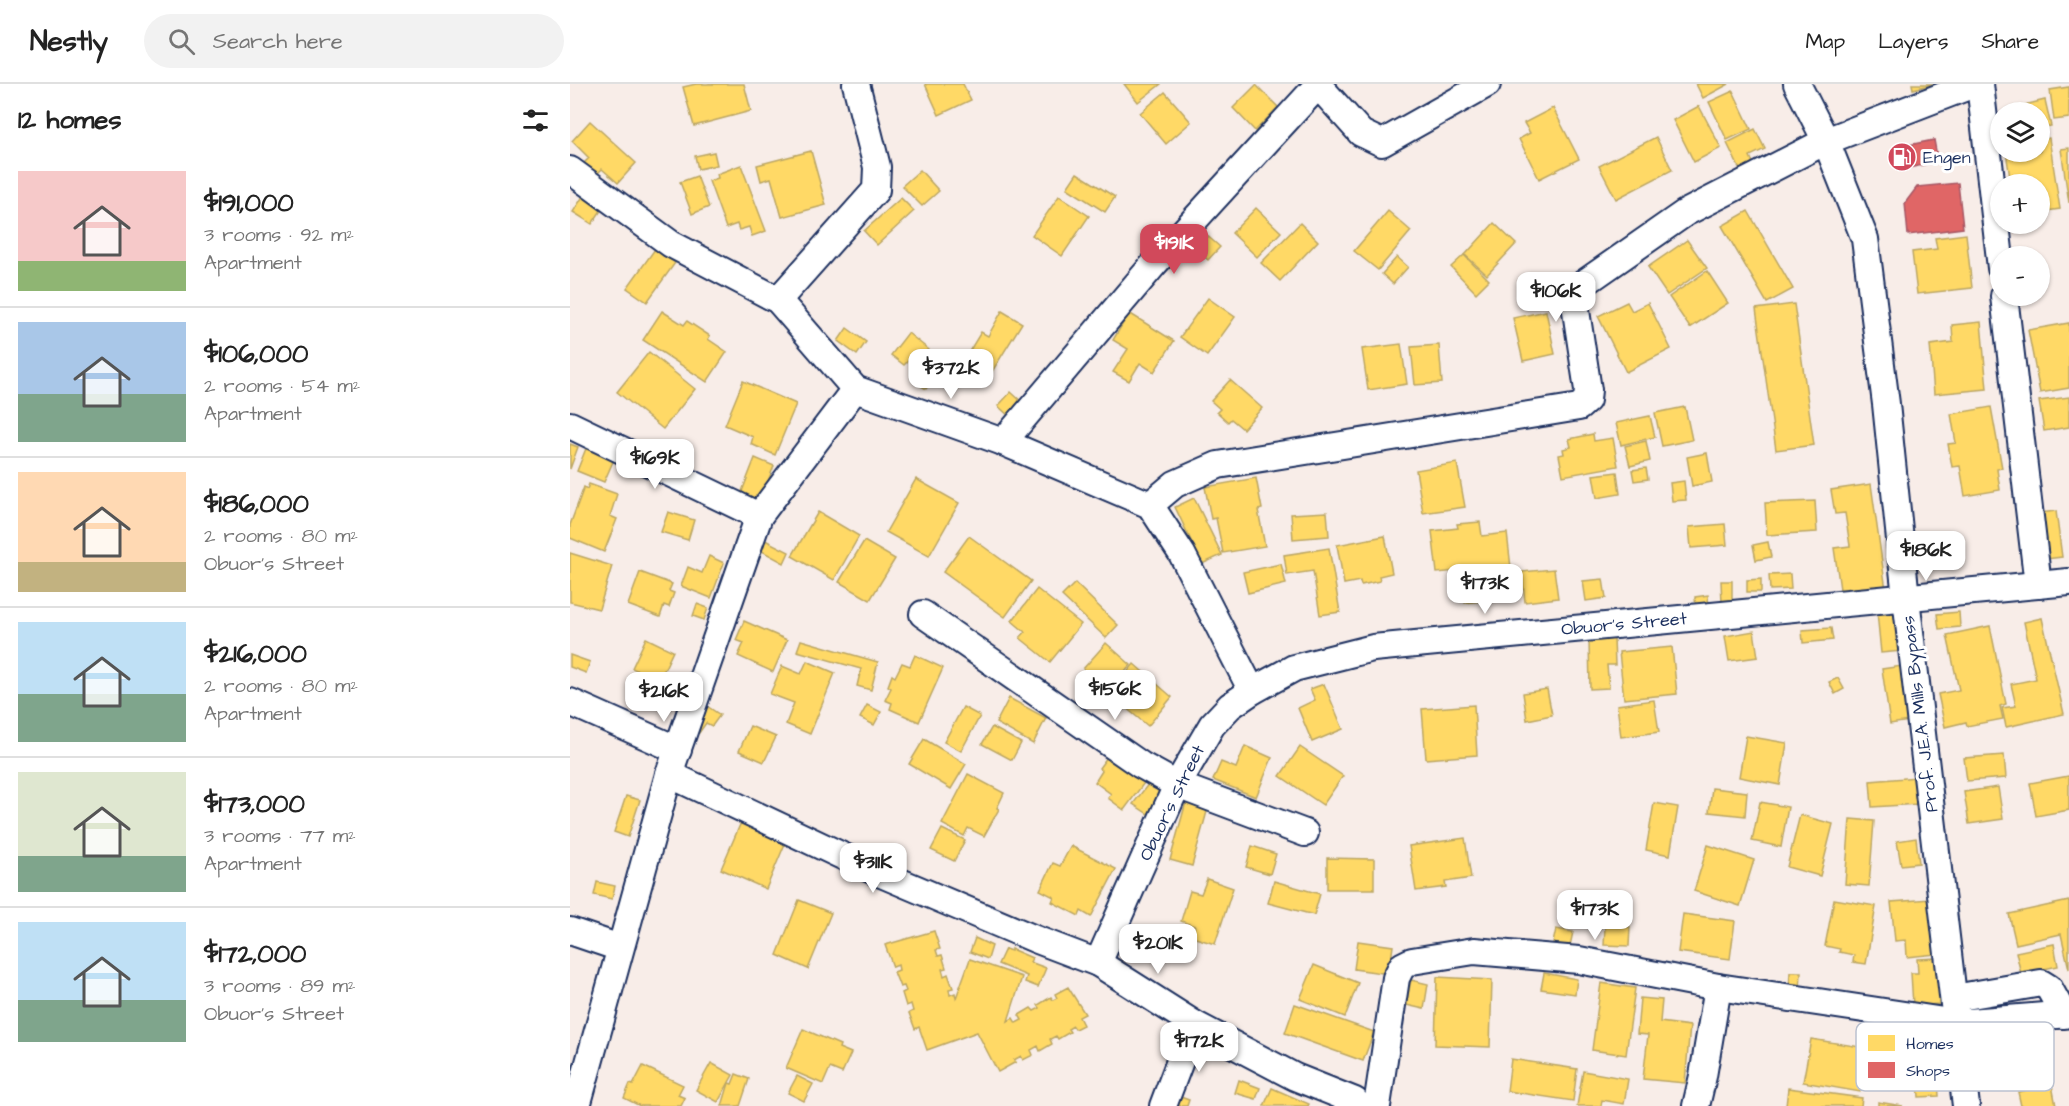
<!DOCTYPE html>
<html lang="en">
<head>
<meta charset="utf-8">
<style>
  body { margin:0; font-family:"Architects Daughter",sans-serif; background:#f2f2f2; color:#222; height:100vh; display:flex; flex-direction:column; font-size:22px; white-space:nowrap }
  * { box-sizing:border-box; margin:0 }
  p { font-size:20px; color:#767676 }
  .icon { flex:none; width:33px; height:33px; fill:none; stroke:currentColor; stroke-width:2; stroke-linecap:round; stroke-linejoin:round }
  .map { position:relative; flex:1; overflow:hidden }
  .panel { display:flex; flex-direction:column; background:#fff; width:570px }
  .panel>* { flex:none }
  .tools { position:absolute; left:1420px; top:18px; display:grid; gap:12px }
  .tools a { display:grid; place-items:center; width:60px; height:60px; border-radius:50%; background:#fff; box-shadow:0 2px 4px #0004; font-size:30px }
  .price { position:absolute; translate:-50% -51px; padding:0 14px; border-radius:12px; background:#fff; color:#222; font-size:20px; line-height:39px; filter:drop-shadow(0 2px 3px #0008) }
  .price::after { content:''; position:absolute; left:50%; top:36px; width:18px; height:14px; margin-left:-9px; background:inherit; clip-path:polygon(0 0,100% 0,50% 100%) }
  .price.on { background:#d1495b; color:#fff }
  ul { padding:0; list-style:none }
  li { display:flex; align-items:center; gap:18px; height:150px; padding:0 18px }
  li+li { border-top:2px solid #e0e0e0 }
  li span { display:grid; place-items:center; flex:none; width:168px; height:120px; border-radius:0px; color:#555 }
  li>.icon { margin-inline-start:auto }
  span .icon { width:72px; height:72px; fill:#fffc; stroke-width:1 }
  li b { font-size:26px }
  h2 { display:flex; justify-content:space-between; align-items:center; height:72px; padding:0 18px; font-size:26px }
  header { display:flex; align-items:center; gap:36px; box-sizing:border-box; height:84px; padding:0 30px; background:#fff; border-bottom:2px solid #e0e0e0 }
  header strong { font-size:28px }
  nav { display:flex; gap:33px; margin-inline-start:auto; font-size:21px }
  .search { width:420px; height:54px; background:#f2f2f2; display:flex; align-items:center; gap:15px; box-sizing:border-box; padding:0 21px; border-radius:33px; color:#767676; font-size:22px }
  main { display:flex; flex:1; min-height:0 }
  .map>svg:first-child { display:block }
</style>
</head>
<body>
<header>
<strong>Nestly</strong>
<div class="search"><svg class="icon" aria-label="search" viewBox="0 0 24 24"><circle cx="10" cy="10" r="6"/><path d="M15 15l6 6"/></svg>Search here</div>
<nav><a>Map</a><a>Layers</a><a>Share</a></nav>
</header>
<main>
<section class="panel">
<h2>12 homes<svg class="icon" aria-label="filters" viewBox="0 0 24 24"><path d="M4 7h16M4 17h16"/><circle cx="9" cy="7" r="2"/><circle cx="15" cy="17" r="2"/></svg></h2>
<ul>
<li><span style="background:linear-gradient(#f6c9c9 75%,#8fb573 0)"><svg class="icon" aria-label="home" viewBox="0 0 24 24"><path d="M3 11l9-7 9 7M6 9v11h12V9"/></svg></span><div><b>$191,000</b><p>3 rooms · 92 m²</p><p>Apartment</p></div></li>
<li><span style="background:linear-gradient(#a9c7e8 60%,#7fa58c 0)"><svg class="icon" aria-label="home" viewBox="0 0 24 24"><path d="M3 11l9-7 9 7M6 9v11h12V9"/></svg></span><div><b>$106,000</b><p>2 rooms · 54 m²</p><p>Apartment</p></div></li>
<li><span style="background:linear-gradient(#ffd9b3 75%,#c2b280 0)"><svg class="icon" aria-label="home" viewBox="0 0 24 24"><path d="M3 11l9-7 9 7M6 9v11h12V9"/></svg></span><div><b>$186,000</b><p>2 rooms · 80 m²</p><p>Obuor’s Street</p></div></li>
<li><span style="background:linear-gradient(#bfe0f5 60%,#7fa58c 0)"><svg class="icon" aria-label="home" viewBox="0 0 24 24"><path d="M3 11l9-7 9 7M6 9v11h12V9"/></svg></span><div><b>$216,000</b><p>2 rooms · 80 m²</p><p>Apartment</p></div></li>
<li><span style="background:linear-gradient(#dfe7d0 70%,#7fa58c 0)"><svg class="icon" aria-label="home" viewBox="0 0 24 24"><path d="M3 11l9-7 9 7M6 9v11h12V9"/></svg></span><div><b>$173,000</b><p>3 rooms · 77 m²</p><p>Apartment</p></div></li>
<li><span style="background:linear-gradient(#bfe0f5 65%,#7fa58c 0)"><svg class="icon" aria-label="home" viewBox="0 0 24 24"><path d="M3 11l9-7 9 7M6 9v11h12V9"/></svg></span><div><b>$172,000</b><p>3 rooms · 89 m²</p><p>Obuor’s Street</p></div></li>
</ul>
</section>
<div class="map">
<svg width="1499" height="1022" viewBox="0 0 1499 1022">
  <rect width="100%" height="100%" fill="#f8ede8"/>
  <filter id="ink" filterUnits="userSpaceOnUse"><feTurbulence type="fractalNoise" baseFrequency=".0167" numOctaves="2"/><feDisplacementMap in="SourceGraphic" scale="12" xChannelSelector="R" yChannelSelector="G"/><feConvolveMatrix kernelMatrix="1 2 1 2 8 2 1 2 1" color-interpolation-filters="sRGB"/></filter>
  <g filter="url(#ink)">
    <g fill="#ffd966" stroke="#bba664" stroke-width="1.5">
      <polygon points="126,0 174,0 181,27 124,42 113,3"/>
      <polygon points="355,0 393,0 401,16 369,31"/>
      <polygon points="554,0 591,0 568,18"/>
      <polygon points="1126,0 1159,0 1133,14"/>
      <polygon points="1342,0 1365,0 1343,5"/>
      <polygon points="686,1 708,23 685,47 663,24"/>
      <polygon points="1499,3 1499,34 1484,36 1480,6"/>
      <polygon points="1163,7 1181,45 1157,56 1139,18"/>
      <polygon points="595,8 621,38 596,60 570,29"/>
      <polygon points="1475,16 1481,42 1470,44 1470,28 1447,28 1445,23"/>
      <polygon points="1129,22 1151,64 1124,78 1103,36"/>
      <polygon points="983,24 1009,75 969,95 949,55 960,49 954,39"/>
      <polygon points="20,37 66,79 48,99 32,85 24,93 12,81 19,74 2,57"/>
      <polygon points="1185,45 1195,65 1180,72 1186,86 1173,92 1157,59"/>
      <polygon points="1086,53 1102,86 1046,115 1029,82"/>
      <polygon points="1479,54 1490,125 1470,128 1470,100 1441,100 1436,68 1470,68 1470,55"/>
      <polygon points="1499,64 1499,119 1491,65"/>
      <polygon points="241,67 256,121 212,133 201,94 191,97 187,81"/>
      <polygon points="144,68 147,81 128,85 125,72"/>
      <polygon points="171,81 196,147 182,152 179,143 169,146 167,140 156,144 139,97 148,94 147,90"/>
      <polygon points="350,86 369,107 352,122 332,102"/>
      <polygon points="507,89 545,113 535,128 497,104"/>
      <polygon points="127,92 139,123 122,130 110,98"/>
      <polygon points="15,109 34,122 22,140 3,128"/>
      <polygon points="489,112 519,132 492,172 462,151"/>
      <polygon points="331,114 344,127 307,161 294,147"/>
      <polygon points="686,124 711,148 687,173 662,149"/>
      <polygon points="818,127 841,147 808,186 784,167"/>
      <polygon points="1178,127 1223,205 1197,219 1152,142"/>
      <polygon points="730,139 748,157 710,197 691,179"/>
      <polygon points="924,139 946,160 917,191 895,171"/>
      <polygon points="633,148 650,163 638,176 621,161"/>
      <polygon points="1396,150 1402,204 1347,210 1342,168 1367,165 1365,154"/>
      <polygon points="1117,156 1137,184 1097,211 1078,183"/>
      <polygon points="85,165 105,179 77,218 57,204"/>
      <polygon points="894,171 919,196 906,209 881,183"/>
      <polygon points="827,173 838,183 823,200 812,190"/>
      <polygon points="1137,187 1158,219 1120,244 1099,213"/>
      <polygon points="638,214 665,233 637,272 610,253"/>
      <polygon points="1057,218 1062,227 1078,219 1101,265 1056,288 1028,232"/>
      <polygon points="1224,220 1244,361 1206,366 1186,225"/>
      <polygon points="92,227 114,241 117,237 140,252 138,255 157,268 137,298 73,256"/>
      <polygon points="432,227 452,239 415,299 389,284 411,248 418,252"/>
      <polygon points="976,227 985,270 953,277 943,234"/>
      <polygon points="559,229 604,257 584,288 570,279 559,297 543,288 558,265 543,256"/>
      <polygon points="1411,238 1417,305 1364,310 1360,261 1383,258 1382,241"/>
      <polygon points="1499,239 1499,304 1470,309 1458,246"/>
      <polygon points="277,244 296,258 287,271 268,257"/>
      <polygon points="338,249 358,265 346,280 340,275 334,281 321,271"/>
      <polygon points="831,260 837,300 798,306 792,265"/>
      <polygon points="869,261 872,299 845,301 841,263"/>
      <polygon points="79,268 125,305 93,345 47,308"/>
      <polygon points="358,279 369,286 356,305 345,298"/>
      <polygon points="660,296 692,324 673,345 661,335 658,338 647,328 650,325 641,317"/>
      <polygon points="173,297 226,320 205,371 181,360 183,353 155,341"/>
      <polygon points="441,308 453,319 440,333 428,322"/>
      <polygon points="1499,313 1499,343 1474,347 1469,317"/>
      <polygon points="1115,323 1122,356 1092,362 1085,329"/>
      <polygon points="1421,323 1432,384 1427,385 1430,406 1395,412 1390,382 1382,383 1378,360 1386,359 1381,330"/>
      <polygon points="1080,332 1085,353 1051,361 1046,339"/>
      <polygon points="1023,350 1024,357 1043,354 1048,382 993,392 989,371 994,370 993,365 1001,363 999,355"/>
      <polygon points="1076,357 1080,377 1060,382 1055,362"/>
      <polygon points="0,360 8,363 0,385"/>
      <polygon points="17,362 45,373 34,398 7,387"/>
      <polygon points="1137,369 1142,398 1122,402 1117,373"/>
      <polygon points="185,374 204,382 190,417 171,410"/>
      <polygon points="887,379 895,423 853,429 846,386"/>
      <polygon points="1076,384 1078,395 1064,397 1062,386"/>
      <polygon points="1047,388 1050,410 1027,414 1023,391"/>
      <polygon points="686,394 692,425 688,426 695,462 653,469 646,434 641,435 635,403"/>
      <polygon points="346,395 389,419 359,472 316,448"/>
      <polygon points="1114,397 1116,416 1102,417 1100,399"/>
      <polygon points="19,400 47,410 40,432 47,435 34,468 0,454 0,441 14,403 17,405"/>
      <polygon points="1301,400 1316,506 1271,512 1264,464 1280,462 1275,429 1265,430 1261,406"/>
      <polygon points="624,414 652,471 632,480 605,423"/>
      <polygon points="1245,417 1247,448 1197,451 1195,419"/>
      <polygon points="1486,427 1492,473 1476,475 1470,429"/>
      <polygon points="98,428 124,436 118,456 91,448"/>
      <polygon points="248,428 289,452 264,496 222,472"/>
      <polygon points="757,428 759,452 723,455 721,430"/>
      <polygon points="910,438 912,452 937,449 943,501 918,503 920,516 895,519 894,505 889,505 887,487 867,489 862,447 888,444 887,440"/>
      <polygon points="1155,440 1157,461 1121,464 1119,443"/>
      <polygon points="1375,449 1377,469 1358,471 1356,451"/>
      <polygon points="399,452 461,497 435,533 373,488"/>
      <polygon points="815,452 822,489 809,492 810,497 791,501 790,497 774,500 767,461"/>
      <polygon points="195,456 219,468 214,479 190,466"/>
      <polygon points="294,457 325,475 300,516 269,498"/>
      <polygon points="1198,458 1201,473 1186,476 1183,461"/>
      <polygon points="759,464 770,528 750,531 743,487 717,491 714,471"/>
      <polygon points="0,469 42,482 29,525 0,518"/>
      <polygon points="139,472 154,479 141,514 111,502 118,483 132,489"/>
      <polygon points="711,480 716,500 678,509 673,488"/>
      <polygon points="984,485 988,514 955,518 952,488"/>
      <polygon points="70,488 102,500 99,507 104,509 99,523 94,521 90,533 58,521"/>
      <polygon points="1220,490 1221,505 1200,506 1199,491"/>
      <polygon points="1033,495 1036,514 1016,517 1013,497"/>
      <polygon points="1191,495 1191,508 1177,508 1177,496"/>
      <polygon points="1151,497 1162,497 1162,520 1152,519"/>
      <polygon points="505,499 548,541 536,554 492,512"/>
      <polygon points="467,505 511,540 480,578 450,554 455,548 442,537"/>
      <polygon points="1138,511 1139,526 1126,527 1125,513"/>
      <polygon points="127,520 138,524 134,536 123,532"/>
      <polygon points="1328,526 1332,567 1311,569 1307,528"/>
      <polygon points="1389,528 1390,543 1369,545 1367,530"/>
      <polygon points="1472,534 1494,630 1436,643 1432,624 1446,622 1441,600 1466,595 1454,538"/>
      <polygon points="174,537 217,556 203,588 168,572 174,559 166,556"/>
      <polygon points="1420,542 1436,620 1430,622 1433,635 1397,642 1396,638 1375,643 1368,610 1389,606 1377,551"/>
      <polygon points="1261,544 1263,556 1233,559 1232,546"/>
      <polygon points="1184,547 1188,573 1159,577 1155,552"/>
      <polygon points="76,554 103,567 89,597 62,584"/>
      <polygon points="1044,555 1045,581 1037,581 1039,604 1020,605 1019,556"/>
      <polygon points="231,556 308,578 301,606 287,602 291,585 227,567"/>
      <polygon points="536,559 561,581 538,606 513,585"/>
      <polygon points="1102,563 1107,610 1054,615 1049,568"/>
      <polygon points="0,571 20,578 16,589 0,583"/>
      <polygon points="345,571 373,584 349,638 320,625 322,619 315,616 321,604 318,602 322,591 325,593 332,579 340,582"/>
      <polygon points="237,577 265,589 240,650 216,640 224,619 200,610 212,582 231,590"/>
      <polygon points="564,580 602,613 578,642 539,610"/>
      <polygon points="1332,582 1339,637 1320,640 1312,585"/>
      <polygon points="1268,594 1274,605 1265,610 1259,598"/>
      <polygon points="754,600 773,645 742,658 728,624 745,616 740,605"/>
      <polygon points="977,605 982,631 957,636 953,609"/>
      <polygon points="439,614 476,634 463,660 426,639"/>
      <polygon points="1084,616 1089,648 1051,653 1047,621"/>
      <polygon points="134,620 150,631 142,642 136,639 129,649 119,642"/>
      <polygon points="297,621 311,628 304,641 290,634"/>
      <polygon points="904,621 907,671 856,675 852,625"/>
      <polygon points="393,623 410,632 391,667 374,658"/>
      <polygon points="180,642 206,653 194,678 169,667"/>
      <polygon points="422,643 451,659 442,676 412,660"/>
      <polygon points="1176,652 1217,659 1210,701 1169,693"/>
      <polygon points="354,655 396,680 381,705 339,680"/>
      <polygon points="675,662 702,674 686,713 643,696 651,678 666,684"/>
      <polygon points="730,663 773,692 753,721 710,692"/>
      <polygon points="1434,671 1436,694 1397,697 1394,674"/>
      <polygon points="537,673 574,699 554,726 538,714 541,710 525,698 532,687 529,684"/>
      <polygon points="398,690 434,709 427,724 429,725 414,752 398,744 394,752 372,740"/>
      <polygon points="1499,692 1499,726 1466,732 1460,699"/>
      <polygon points="1347,693 1349,720 1302,723 1300,697"/>
      <polygon points="579,699 593,709 578,730 563,720"/>
      <polygon points="1428,703 1433,735 1399,740 1394,708"/>
      <polygon points="1142,704 1177,708 1175,732 1139,728"/>
      <polygon points="56,712 70,716 58,753 44,748"/>
      <polygon points="616,718 638,724 622,782 600,776"/>
      <polygon points="1190,718 1218,723 1211,763 1182,757"/>
      <polygon points="1084,719 1108,723 1100,771 1076,766"/>
      <polygon points="1230,731 1263,740 1250,792 1217,783"/>
      <polygon points="1280,735 1304,737 1299,802 1275,800"/>
      <polygon points="172,736 217,755 196,805 151,785"/>
      <polygon points="372,745 395,756 384,777 361,766"/>
      <polygon points="895,754 901,794 875,798 876,803 846,807 839,762"/>
      <polygon points="1346,754 1349,779 1331,781 1327,757"/>
      <polygon points="1138,761 1184,776 1170,822 1124,807"/>
      <polygon points="501,762 546,785 521,833 511,827 509,832 482,818 484,813 470,806 483,779 490,782"/>
      <polygon points="682,762 706,770 700,790 676,783"/>
      <polygon points="757,774 804,775 804,805 757,805"/>
      <polygon points="637,795 663,804 645,860 622,853 625,842 611,837 620,807 631,810"/>
      <polygon points="704,797 750,810 744,831 698,819"/>
      <polygon points="27,798 45,802 42,815 24,811"/>
      <polygon points="1264,815 1306,822 1296,880 1283,878 1284,871 1269,868 1270,865 1255,862"/>
      <polygon points="1361,815 1366,870 1337,873 1336,856 1325,857 1321,818"/>
      <polygon points="229,816 261,829 238,885 207,871"/>
      <polygon points="1499,817 1499,885 1491,850 1446,860 1439,830"/>
      <polygon points="1113,830 1165,837 1160,875 1108,868"/>
      <polygon points="1035,842 1060,843 1059,862 1034,861"/>
      <polygon points="986,845 1003,848 1000,862 983,859"/>
      <polygon points="364,847 370,865 366,866 368,872 372,871 376,884 372,885 374,892 378,890 383,904 379,905 380,911 385,909 386,914 400,875 452,893 438,937 443,934 446,939 452,936 449,931 461,924 464,927 470,924 468,921 481,913 483,916 487,914 485,910 498,903 515,930 509,933 513,941 505,945 503,942 498,945 500,948 488,955 486,952 480,955 482,960 470,967 468,962 461,966 463,971 453,976 451,972 444,976 446,978 428,988 407,948 357,966 349,943 345,945 339,929 343,927 341,920 336,922 332,909 336,907 334,902 330,903 324,888 329,886 328,881 323,883 315,861"/>
      <polygon points="405,854 422,862 418,875 400,868"/>
      <polygon points="788,857 823,862 819,890 784,885"/>
      <polygon points="1484,860 1488,882 1451,890 1446,868"/>
      <polygon points="435,865 441,867 441,865 462,874 460,878 476,884 468,903 455,898 457,892 428,880"/>
      <polygon points="1367,874 1370,920 1343,922 1341,889 1348,889 1347,875"/>
      <polygon points="744,881 788,899 775,933 730,915"/>
      <polygon points="1220,888 1231,888 1230,907 1219,906"/>
      <polygon points="974,889 1007,895 1005,910 971,905"/>
      <polygon points="867,893 922,896 920,963 865,961"/>
      <polygon points="841,896 858,900 854,925 836,921"/>
      <polygon points="1031,899 1065,904 1056,971 1022,966"/>
      <polygon points="1070,914 1092,916 1090,938 1120,942 1115,999 1073,995 1078,951 1067,950"/>
      <polygon points="725,920 804,948 793,977 715,949"/>
      <polygon points="233,945 270,961 269,964 281,969 272,989 260,984 253,1000 216,984"/>
      <polygon points="1241,955 1297,964 1290,1008 1233,998"/>
      <polygon points="941,975 1007,985 1003,1017 937,1007"/>
      <polygon points="141,979 163,991 148,1018 126,1006"/>
      <polygon points="1367,981 1369,1012 1349,1013 1347,982"/>
      <polygon points="73,982 113,1001 108,1011 115,1014 111,1022 70,1022 54,1014 60,1000 63,1001"/>
      <polygon points="1013,987 1058,995 1054,1020 1032,1016 1031,1022 1007,1022"/>
      <polygon points="166,990 179,995 170,1022 152,1022 159,999 162,1000"/>
      <polygon points="227,992 243,1000 234,1017 218,1009"/>
      <polygon points="669,996 690,1004 686,1015 665,1009"/>
      <polygon points="1482,1001 1486,1022 1451,1022 1448,1008"/>
      <polygon points="702,1004 739,1020 738,1022 694,1022"/>
      <polygon points="1218,1004 1292,1014 1291,1022 1216,1022"/>
      <polygon points="602,1010 619,1016 617,1022 597,1022"/>
      <polygon points="1308,1018 1333,1022 1308,1022"/>
    </g>
    <g fill="#e06666" stroke="#a55664" stroke-width="1.5">
      <polygon points="1364,56 1368,78 1328,86 1323,64"/>
      <polygon points="1388,99 1393,144 1338,151 1335,119 1347,103"/>
    </g>
    <g fill="none" stroke-linecap="round" stroke-linejoin="round">
      <g stroke="#1b2f5e" stroke-width="30">
        <g id="minor">
          <polyline points="1227,0 1256,57 1295,155 1316,320 1336,514 1396,1022"/>
          <polyline points="1410,0 1431,184"/>
          <polyline points="748,1 791,49 812,59 917,0"/>
          <polyline points="0,86 101,160 208,216 285,305 433,358 580,421 612,470 682,607"/>
          <polyline points="1434,212 1468,501"/>
          <polyline points="208,216 306,106 307,83 286,0"/>
          <polyline points="0,341 189,432"/>
          <polyline points="433,358 584,180 749,0"/>
          <polyline points="580,421 605,400 648,381 1009,323 1017,316 1018,306 1003,207 1115,129 1256,57 1404,0"/>
          <polyline points="353,530 571,681 607,701 735,749"/>
          <polyline points="0,618 108,666"/>
          <polyline points="99,690 302,786 465,855 528,879 624,940 725,993 785,1017 788,1022"/>
          <polyline points="0,847 50,864"/>
          <polyline points="528,879 607,701 642,641 660,622 682,607 724,584 803,564 1499,498"/>
          <polyline points="1384,914 1471,899 1479,904 1494,931"/>
          <polyline points="7,1022 99,690 189,432 285,305"/>
          <polyline points="593,1022 624,940"/>
          <polyline points="807,1022 826,894 832,882 842,877 904,867 1009,876 1148,903 1387,939 1499,930"/>
          <polyline points="1126,1022 1133,992 1148,903"/>
        </g>
      </g>
      <use href="#minor" stroke="#fff" stroke-width="26"/>
    </g>
  </g>
  <defs>
    <g id="fuel-disc" transform="scale(1.5)"><circle r="9.5" fill="#d1495b" stroke="#fff"/><path d="M-5.5-6h7V0h2V4h1.3V-2.5L3-4.5l.8-.8L6-3V5H2.5V1h-1V6h-7ZM-4.2-4.7v3.2H.2V-4.7Z" fill="#fff"/></g>
  </defs>
  <g fill-rule="evenodd">
    <use href="#fuel-disc" x="1332" y="73"/>
  </g>
  <g text-anchor="middle" dominant-baseline="central" stroke-width="6" stroke-linejoin="round" paint-order="stroke">
    <g font-size="18" fill="#1b2f5e" stroke="#fff" text-anchor="start">
      <text x="1353" y="73">Engen</text>
    </g>
    <g font-size="18" fill="#1b2f5e" stroke="#fff">
      <text transform="translate(1054 540) rotate(-5)">Obuor’s Street</text>
      <text transform="translate(1350 630) rotate(-97)">Prof. J.E.A. Mills Bypass</text>
      <text transform="translate(602 719) rotate(-64)">Obuor’s Street</text>
    </g>
  </g>
  <rect x="1286" y="938" width="198" height="69" rx="9" fill="#fff" stroke="#bbc1cf" stroke-width="1.5"/>
  <rect x="1298" y="951" width="27" height="16" fill="#ffd966"/>
  <rect x="1298" y="978" width="27" height="16" fill="#e06666"/>
  <g font-size="16" fill="#1b2f5e">
    <text x="1336" y="965">Homes</text>
    <text x="1336" y="992">Shops</text>
  </g>
</svg>
<div class="tools">
<a><svg class="icon" aria-label="layers" viewBox="0 0 24 24"><path d="M12 4l9 5-9 5-9-5zM3 14l9 5 9-5"/></svg></a>
<a>+</a>
<a>−</a>
</div>
<b class="price on" style="left:604px;top:191px">$191K</b>
<b class="price" style="left:986px;top:239px">$106K</b>
<b class="price" style="left:381px;top:316px">$372K</b>
<b class="price" style="left:85px;top:406px">$169K</b>
<b class="price" style="left:1356px;top:498px">$186K</b>
<b class="price" style="left:915px;top:531px">$173K</b>
<b class="price" style="left:545px;top:637px">$156K</b>
<b class="price" style="left:94px;top:639px">$216K</b>
<b class="price" style="left:303px;top:810px">$311K</b>
<b class="price" style="left:1025px;top:857px">$173K</b>
<b class="price" style="left:588px;top:891px">$201K</b>
<b class="price" style="left:629px;top:989px">$172K</b>
</div>
</main>
</body>
</html>
